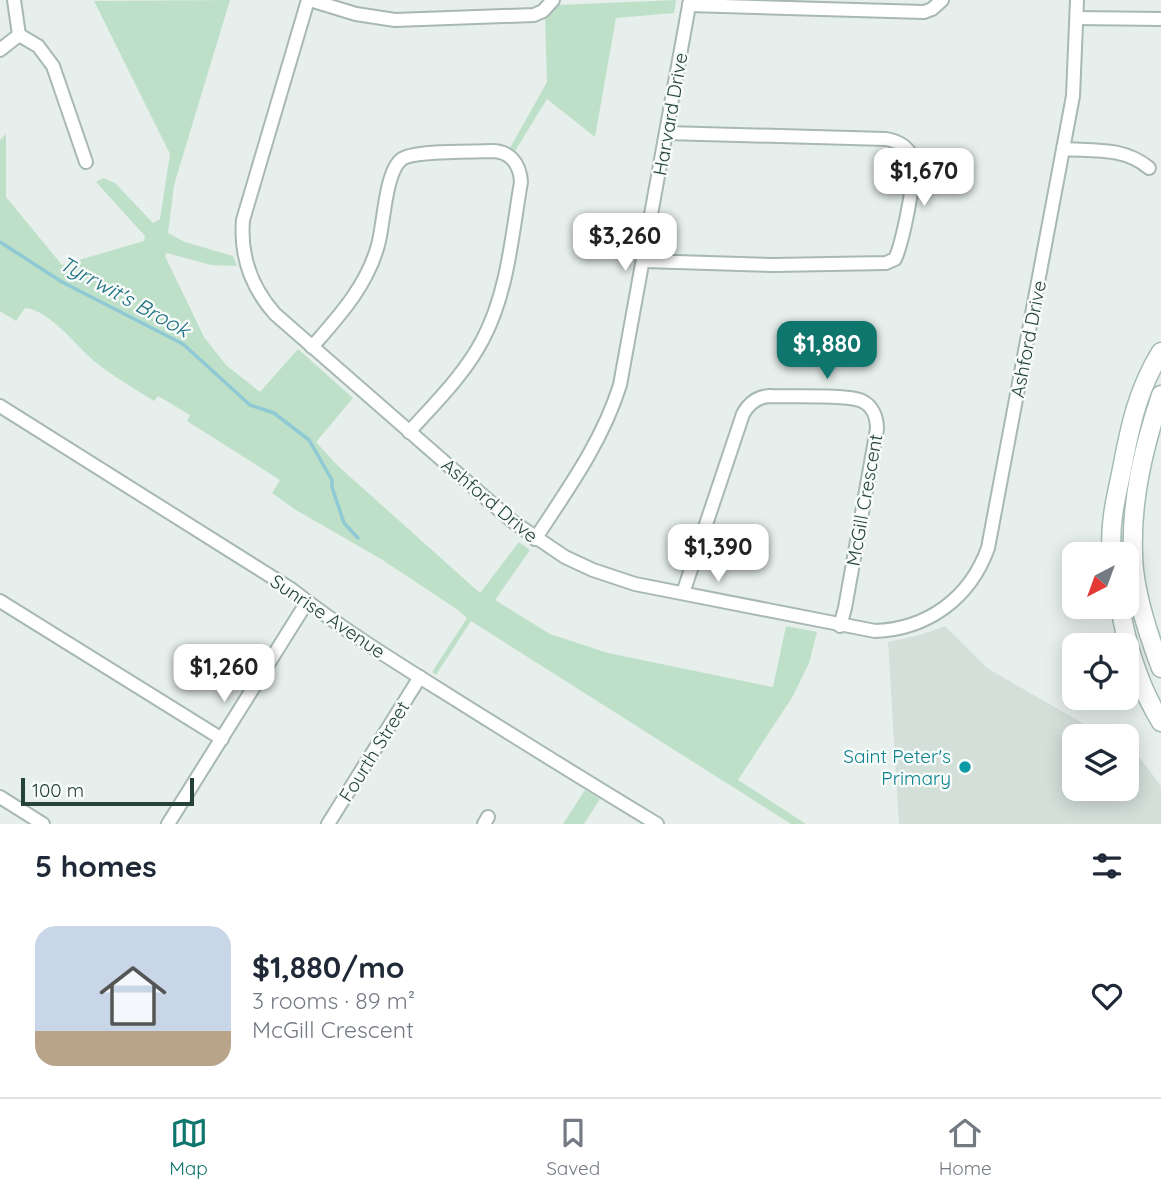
<!DOCTYPE html>
<html lang="en">
<head>
<meta charset="utf-8">
<style>
  body { margin:0; font-family:Quicksand,sans-serif; background:#f2f2f3; color:#1f2937; height:100vh; display:flex; flex-direction:column; font-size:26px; white-space:nowrap }
  * { box-sizing:border-box; margin:0 }
  p { font-size:23px; color:#747a83 }
  .icon { flex:none; width:38px; height:38px; fill:none; stroke:currentColor; stroke-width:2; stroke-linecap:round; stroke-linejoin:round }
  .map { position:relative; height:824px; overflow:hidden }
  .sheet { display:flex; flex-direction:column; background:#fff; flex:1 }
  .sheet>* { flex:none }
  .needle { width:46px; rotate:221deg }
  .fabs { position:absolute; left:1062px; top:542px; display:grid; gap:14px }
  .fabs a { display:grid; place-items:center; width:77px; height:77px; border-radius:14px; background:#fff; box-shadow:0 4px 18px #0003; font-size:35px }
  .scale { position:absolute; left:21px; bottom:18px; width:173px; box-sizing:border-box; padding-left:7px; border:4px solid #24423a; border-top:0; font-size:19px; line-height:24px; white-space:nowrap; color:#24423a; -webkit-text-stroke:5px #f7fbf9; paint-order:stroke }
  .price { position:absolute; translate:-50% -60px; padding:0 16px; border-radius:14px; background:#fff; color:#222; font-size:23px; line-height:46px; filter:drop-shadow(0 2px 4px #0008) }
  .price::after { content:''; position:absolute; left:50%; top:42px; width:21px; height:16px; margin-left:-10px; background:inherit; clip-path:polygon(0 0,100% 0,50% 100%) }
  .price.active { background:#0f766e; color:#fff }
  ul { padding:0; list-style:none }
  li { display:flex; align-items:center; gap:21px; height:175px; padding:0 35px }
  li span { display:grid; place-items:center; flex:none; width:196px; height:140px; border-radius:21px; color:#555 }
  li>.icon { margin-inline-start:auto }
  span .icon { width:84px; height:84px; fill:#fffc; stroke-width:1 }
  li b { font-size:30px }
  h2 { display:flex; justify-content:space-between; align-items:center; height:84px; padding:0 35px; font-size:30px }
  .tabs { display:flex; justify-content:space-around; align-items:center; height:98px; border-top:2px solid #e0e1e3; background:#fff; font-size:19px; color:#747a83 }
  .tabs a { display:grid; justify-items:center; gap:4px }
  .tabs .active { color:#0f766e }
  .map>svg:first-child { display:block }
</style>
</head>
<body>
<div class="map">
<svg width="1161" height="824" viewBox="0 0 1161 824">
  <rect width="100%" height="100%" fill="#e6efeb"/>
  <polygon fill="#d4dfda" points="945,626 987,668 1084,724 1089,737 1074,737 1074,789 1127,789 1127,741 1161,786 1161,824 899,824 888,642 920,635"/>
  <g fill="#bfe0c8">
    <path d="M230 0 174 185 168 233 185 242 233 256 237 266 211 265 167 253 165 256 204 337 226 365 260 392 298 349 353 398 316 442 338 466 480 593 519 542 530 550 495 600 550 634 608 653 773 687 786 626 817 632 809 663 793 696 738 780 806 824H791L471 621 436 675 432 672 467 618 458 610 381 559 296 510 272 493 280 480 187 421 190 415 158 396 154 401C134 388 112 376 94 361 75 345 50 310 25 308L16 321 0 311V140L6 134V197L62 265 144 241 145 236 96 182 103 178 115 183 153 223 160 219 170 154 94 1Z"/>
    <polygon points="676,0 674,13 616,18 595,137 547,99 515,151 510,148 547,82 545,18 558,5"/>
    <polygon points="585,790 600,799 584,824 563,824"/>
  </g>
  <g fill="none" stroke-linecap="round" stroke-linejoin="round">
    <polyline stroke="#8ec9d4" stroke-width="3.5" points="0,242 62,282 183,344 250,405 274,413 309,440 332,480 332,487 344,523 358,538"/>
    <g stroke="#a8b8b2" stroke-width="16">
      <g id="minor">
        <path d="M308 0 243 220C240 256 251 287 275 314L512 521 565 557 593 570 635 584 875 631C928 629 970 598 988 548L1073 96 1077 0"/>
        <polyline points="310,0 356,14 395,20 534,15 543,11 553,0"/>
        <polyline points="689,5 924,12 932,9 942,0"/>
        <polyline points="1077,18 1161,19"/>
        <polyline points="19,35 38,46 53,66 86,162"/>
        <polyline points="0,50 19,35 14,0"/>
        <path d="M1063 149C1094 151 1124 147 1149 168"/>
        <path d="M644 261 774 265 886 263 895 259C902 244 918 172 912 157 907 145 897 141 886 139L666 133"/>
        <path d="M312 347C339 316 367 286 378 245 384 225 385 171 402 159 414 150 474 152 492 151 510 151 520 164 521 182 512 234 508 292 483 339 465 374 435 403 409 432"/>
        <path d="M0 406 291 589C339 627 392 660 445 693 515 737 586 781 657 824"/>
        <path d="M535 539C568 489 602 442 620 385L690 0"/>
        <path d="M683 593 743 414C749 403 757 397 769 396 788 397 849 394 862 401 873 406 877 418 877 429L845 608 840 626"/>
        <polyline points="0,601 222,739"/>
        <polyline points="0,797 43,824"/>
        <polyline points="168,824 307,602"/>
        <polyline points="328,824 420,677"/>
        <polyline points="484,824 488,817"/>
      </g>
    </g>
    <g stroke="#a4bbb3" stroke-width="21">
      <g id="secondary">
        <path d="M1161 395C1144 446 1131 499 1133 553 1133 590 1148 634 1161 668"/>
        <path d="M1112 555C1109 528 1115 501 1121 474 1129 431 1137 390 1161 352"/>
        <path d="M1120 607C1127 646 1140 688 1161 722"/>
      </g>
    </g>
    <use href="#minor" stroke="#fff" stroke-width="12"/>
    <use href="#secondary" stroke="#fff" stroke-width="18"/>
  </g>
  <circle fill="#0f9aa8" stroke="#f7fbf9" stroke-width="2.5" cx="965" cy="767" r="7"/>
  <g text-anchor="middle" dominant-baseline="central" stroke-width="5" stroke-linejoin="round" paint-order="stroke">
    <g font-size="19" fill="#24423a" stroke="#f7fbf9">
      <text transform="translate(670 114) rotate(-80)">Harvard Drive</text>
      <text transform="translate(1028 339) rotate(-79)">Ashford Drive</text>
      <text transform="translate(490 500) rotate(40)">Ashford Drive</text>
      <text transform="translate(864 500) rotate(-80)">McGill Crescent</text>
      <text transform="translate(328 616) rotate(34)">Sunrise Avenue</text>
      <text transform="translate(374 751) rotate(-58)">Fourth Street</text>
    </g>
    <g font-size="19" fill="#0d838f" stroke="#f7fbf9" text-anchor="end">
      <text x="951" y="756">Saint Peter's<tspan x="951" dy="22">Primary</tspan></text>
    </g>
    <g font-size="21" font-style="italic" fill="#1c6f80" stroke="#f7fbf9">
      <text transform="translate(125 296) rotate(29)">Tyrrwit's Brook</text>
    </g>
  </g>
</svg>
<div class="fabs">
<a><svg class="needle" viewBox="-14 -14 28 28"><path d="M0-13l5 13h-10z" fill="#e53935"/><path d="M0 13l5-13h-10z" fill="#747a83"/></svg></a>
<a><svg class="icon" aria-label="locate" viewBox="0 0 24 24"><circle cx="12" cy="12" r="6"/><path d="M12 2v4M12 18v4M2 12h4M18 12h4"/></svg></a>
<a><svg class="icon" aria-label="layers" viewBox="0 0 24 24"><path d="M12 4l9 5-9 5-9-5zM3 14l9 5 9-5"/></svg></a>
</div>
<div class="scale">100 m</div>
<b class="price" style="left:924px;top:208px">$1,670</b>
<b class="price" style="left:625px;top:273px">$3,260</b>
<b class="price active" style="left:827px;top:381px">$1,880</b>
<b class="price" style="left:718px;top:584px">$1,390</b>
<b class="price" style="left:224px;top:704px">$1,260</b>
</div>
<section class="sheet">
<h2>5 homes<svg class="icon" aria-label="filters" viewBox="0 0 24 24"><path d="M4 7h16M4 17h16"/><circle cx="9" cy="7" r="2"/><circle cx="15" cy="17" r="2"/></svg></h2>
<ul>
<li><span style="background:linear-gradient(#c9d6e8 75%,#b9a48a 0)"><svg class="icon" aria-label="home" viewBox="0 0 24 24"><path d="M3 11l9-7 9 7M6 9v11h12V9"/></svg></span><div><b>$1,880/mo</b><p>3 rooms · 89 m²</p><p>McGill Crescent</p></div><svg class="icon" aria-label="heart" viewBox="0 0 24 24"><path d="M12 20l-8-8c-3-5 5-10 8-4 3-6 11-1 8 4z"/></svg></li>
</ul>
</section>
<nav class="tabs">
<a class="active"><svg class="icon" aria-label="map" viewBox="0 0 24 24"><path d="M3 6l6-2 6 2 6-2v14l-6 2-6-2-6 2zM9 4v14M15 6v14"/></svg>Map</a>
<a><svg class="icon" aria-label="saved" viewBox="0 0 24 24"><path d="M7 4h10v16l-5-4-5 4z"/></svg>Saved</a>
<a><svg class="icon" aria-label="home" viewBox="0 0 24 24"><path d="M3 11l9-7 9 7M6 9v11h12V9"/></svg>Home</a>
</nav>
</body>
</html>
